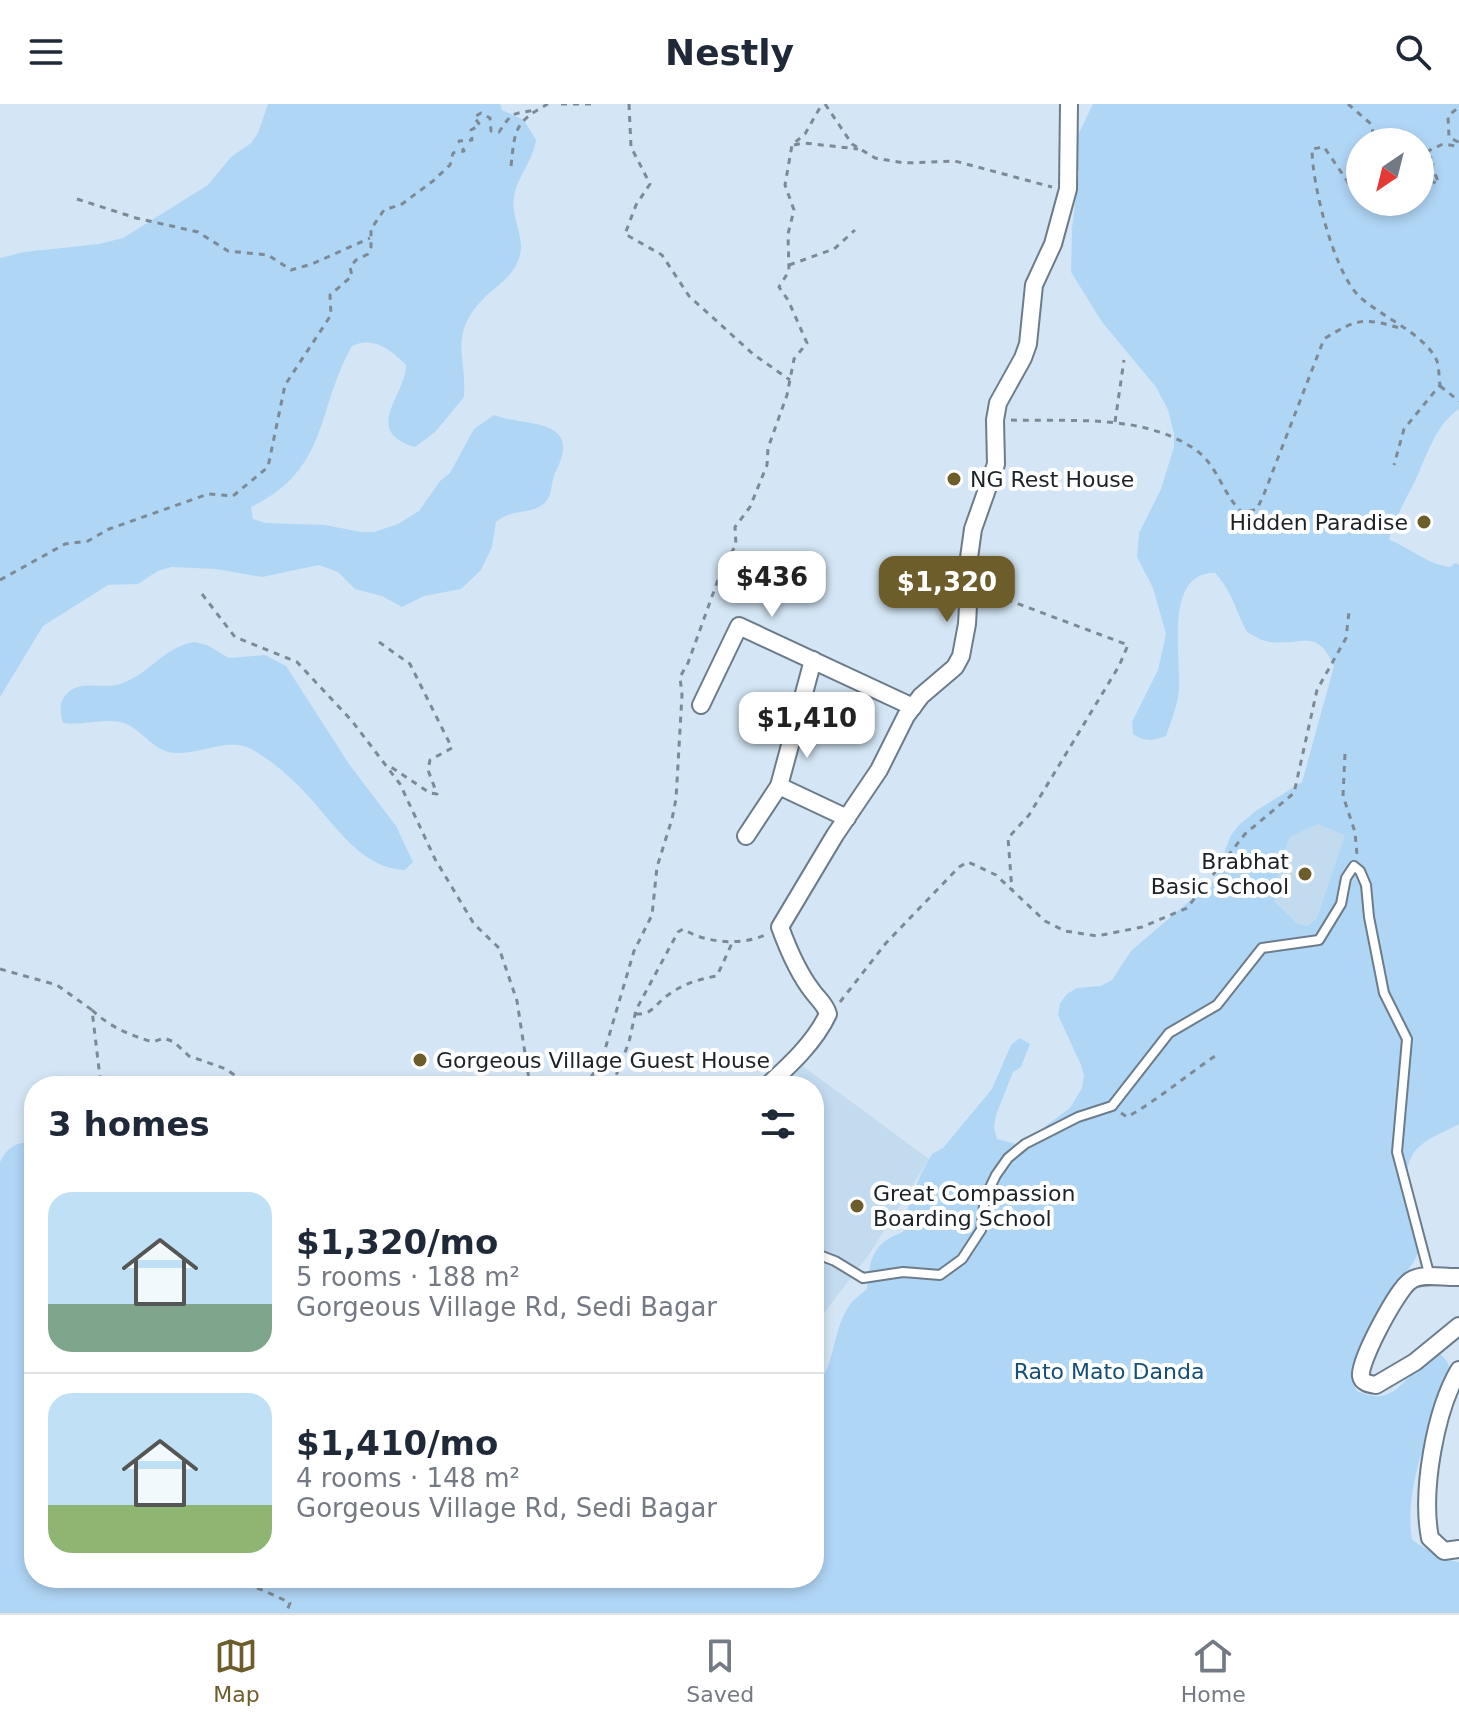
<!DOCTYPE html>
<html lang="en">
<head>
<meta charset="utf-8">
<style>
  body { margin:0; font-family:"DejaVu Sans",sans-serif; background:#f6f6f7; color:#1f2937; height:100vh; display:flex; flex-direction:column; font-size:30px; white-space:nowrap }
  * { box-sizing:border-box; margin:0 }
  p { font-size:26px; color:#747a83 }
  .icon { flex:none; width:44px; height:44px; fill:none; stroke:currentColor; stroke-width:2; stroke-linecap:round; stroke-linejoin:round }
  .map { position:relative; flex:1; overflow:hidden }
  .details { position:absolute; left:24px; top:972px; width:800px; height:512px; display:flex; flex-direction:column; background:#fff; border-radius:32px; box-shadow:0 4px 12px #0003 }
  .details>* { flex:none }
  .needle { width:52px; rotate:215deg }
  .tools { position:absolute; left:1346px; top:24px; display:grid; gap:16px }
  .tools a { display:grid; place-items:center; width:88px; height:88px; border-radius:50%; background:#fff; box-shadow:0 4px 12px #0003; font-size:40px }
  .price { position:absolute; translate:-50% -68px; padding:0 18px; border-radius:16px; background:#fff; color:#222; font-size:26px; line-height:52px; filter:drop-shadow(0 2px 4px #0008) }
  .price::after { content:''; position:absolute; left:50%; top:48px; width:24px; height:18px; margin-left:-12px; background:inherit; clip-path:polygon(0 0,100% 0,50% 100%) }
  .price.selected { background:#6c5d2a; color:#fff }
  ul { padding:0; list-style:none }
  li { display:flex; align-items:center; gap:24px; height:200px; padding:0 24px }
  li+li { border-top:2px solid #e0e1e3 }
  li span { display:grid; place-items:center; flex:none; width:224px; height:160px; border-radius:24px; color:#555 }
  li>.icon { margin-inline-start:auto }
  span .icon { width:96px; height:96px; fill:#fffc; stroke-width:1 }
  li b { font-size:34px }
  h2 { display:flex; justify-content:space-between; align-items:center; height:96px; padding:0 24px; font-size:34px }
  header { display:flex; justify-content:space-between; align-items:center; height:104px; padding:0 24px; background:#fff; font-size:36px; font-weight:600 }
  .tabs { display:flex; justify-content:space-around; align-items:center; height:112px; border-top:2px solid #e0e1e3; background:#fff; font-size:22px; color:#747a83 }
  .tabs a { display:grid; justify-items:center; gap:4px }
  .tabs .selected { color:#6c5d2a }
  .map>svg:first-child { display:block }
</style>
</head>
<body>
<header><svg class="icon" aria-label="menu" viewBox="0 0 24 24"><path d="M4 6h16M4 12h16M4 18h16"/></svg>Nestly<svg class="icon" aria-label="search" viewBox="0 0 24 24"><circle cx="10" cy="10" r="6"/><path d="M15 15l6 6"/></svg></header>
<div class="map">
<svg width="1459" height="1509" viewBox="0 0 1459 1509">
  <rect width="100%" height="100%" fill="#d4e6f5"/>
  <g fill="#c3dbef">
    <polygon points="1318,720 1346,730 1317,814 1308,822 1298,820 1275,798 1280,758 1290,733"/>
    <polygon points="800,960 929,1055 870,1149 814,1222 814,982 775,982"/>
  </g>
  <g fill="#b0d6f6" fill-rule="evenodd">
    <path d="M268 0H500L502 6 524 16 536 36C533 57 517 73 514 93 510 117 529 136 517 159 510 175 495 183 483 195 448 232 467 251 464 293L435 328 415 343C361 327 406 291 406 261 390 245 374 232 352 242 316 306 329 366 251 403L253 415 265 419 325 421 361 428H374L398 420 419 407 440 377 450 369 474 325 494 311C523 323 584 312 556 367 550 378 554 393 542 401 528 411 513 404 496 418L492 443 481 466 461 485 424 492 402 503 382 492 355 485 338 468 319 461 262 473 216 465 171 463 158 467 138 480 108 481 43 522 0 593V154L24 148 99 140 123 134 208 81 231 53 251 39 258 29Z"/>
    <path d="M1093 0H1459V305C1434 322 1427 353 1414 379 1404 398 1395 415 1389 436 1411 444 1426 460 1450 463L1455 459 1459 461V1020C1442 1030 1418 1036 1410 1056 1397 1087 1434 1115 1417 1151 1411 1166 1400 1173 1391 1186 1383 1199 1354 1250 1352 1264 1350 1273 1353 1280 1357 1287 1389 1301 1397 1284 1418 1264 1424 1258 1433 1254 1440 1249 1442 1253 1446 1255 1448 1259 1456 1279 1423 1339 1418 1361 1412 1386 1408 1411 1412 1436L1443 1455 1459 1458V1509H0V1058C8 1042 17 1038 34 1038V1474H814V1283C837 1262 831 1228 849 1202 853 1196 861 1190 867 1185 870 1155 872 1139 903 1128L908 1103 921 1070 932 1050 943 1044 992 985 1011 941 1020 934 1030 940 1021 963 1013 968 996 1011 994 1023 997 1035 1020 1041 1070 1004 1082 984 1084 972 1081 961 1058 911 1060 899 1067 890 1077 884 1101 882 1112 876 1131 847 1214 776 1231 731 1239 721 1257 706 1302 678 1334 562C1317 523 1302 542 1270 538 1262 537 1254 532 1247 528 1235 506 1233 488 1215 469 1164 468 1181 550 1179 584 1178 601 1171 617 1166 632 1153 637 1145 638 1133 630L1132 618 1158 566 1166 530 1153 484 1137 453 1139 429 1161 385 1174 343V330L1168 306 1156 283 1102 218 1071 168 1072 124 1079 68 1072 43ZM1360 38H1420V98H1360ZM1318 720 1345 731 1317 814 1308 822 1298 820 1275 798C1277 774 1281 755 1290 733Z"/>
    <path d="M194 538 207 541 229 554 265 551 286 562 349 660 396 722 413 758 405 766C363 765 336 723 310 694 294 676 271 655 249 644 229 634 198 650 176 649 154 649 143 626 124 619 106 613 82 622 63 619 59 606 59 595 71 586 85 577 105 585 120 580 149 571 162 544 194 538Z"/>
  </g>
  <g fill="none" stroke-linecap="round" stroke-linejoin="round">
    <g stroke="#6c7c8a" stroke-width="12">
      <polyline id="service" points="814,1149 835,1157 863,1174 903,1168 940,1171 962,1155 981,1126 985,1094 996,1071 1008,1054 1025,1040 1078,1013 1112,1002 1169,929 1217,901 1262,844 1319,836 1341,800 1346,774 1354,762 1360,767 1366,781 1369,813 1384,889 1407,935 1397,1048 1430,1173"/>
    </g>
    <g stroke="#6c7c8a" stroke-width="20">
      <g id="minor">
        <polyline points="701,601 739,522 913,603"/>
        <polyline points="779,682 847,714"/>
        <polyline points="746,732 779,682 813,556"/>
        <path d="M767 982C790 961 815 938 828 910 825 900 819 896 813 888 798 869 788 845 780 823L835 731 879 666 906 612 921 592 955 563 961 552 967 520 969 482 967 468 973 425 996 360 995 316 998 299 1023 254 1028 240 1034 181 1053 140 1068 85 1069 0"/>
        <path d="M1459 1173C1444 1174 1422 1168 1410 1177 1397 1186 1359 1257 1361 1272 1362 1279 1370 1280 1376 1281L1415 1258 1459 1222"/>
        <path d="M1459 1266C1435 1307 1421 1387 1430 1434L1444 1447 1459 1445"/>
      </g>
    </g>
    <g stroke="#7d8a95" stroke-width="3" stroke-dasharray="6 6" stroke-linecap="butt">
      <polyline points="561,0 593,0"/>
      <polyline points="629,0 631,43 650,80 636,101 625,130 662,151 689,192 753,250 790,276"/>
      <polyline points="825,0 852,40 875,54 904,59 955,57 1052,83"/>
      <polyline points="1348,0 1371,20 1375,38"/>
      <polyline points="794,41 804,39 858,45"/>
      <path d="M511 62C515 26 514 18 548 0"/>
      <polyline points="1420,70 1437,80 1438,77 1432,63 1434,56 1424,49 1443,40 1456,42 1458,38 1449,33 1448,12 1459,3"/>
      <path d="M1360 82 1350 81 1324 43 1312 45C1312 80 1333 164 1357 190 1378 212 1425 229 1437 257 1439 263 1439 274 1440 281L1404 325 1394 361"/>
      <polyline points="77,95 136,114 198,128 228,147 268,151 291,166 312,160 370,134"/>
      <polyline points="789,161 834,145 855,126"/>
      <polyline points="1440,282 1459,297"/>
      <path d="M1011 316C1073 318 1142 309 1196 346 1219 363 1223 392 1243 409L1257 405 1264 390 1324 235C1359 213 1365 214 1403 225"/>
      <polyline points="1115,318 1124,256"/>
      <path d="M0 476 65 440 88 437 109 425 208 390 233 392 268 363 285 281 331 211 330 191 352 172 350 163 356 156 368 150 371 143V125L384 106 402 100 433 77 450 61 453 49 464 47 459 37 472 36 471 26 480 21 474 13 481 9 490 14 491 27 499 28C513 7 512 10 536 6"/>
      <polyline points="984,487 1128,541 1119,562 1029,711 1008,734 1012,787"/>
      <polyline points="202,490 235,533 297,558 352,617 400,680 435,755 474,820 499,844 517,897 530,982"/>
      <polyline points="379,538 410,560 452,644 430,656 428,666 437,690 430,689 388,661"/>
      <polyline points="1345,650 1343,692 1355,728 1357,751"/>
      <polyline points="0,865 57,881 92,906 101,982"/>
      <polyline points="840,898 886,839 959,763 968,758 996,771 1045,817 1065,827 1097,832 1142,823 1187,804 1245,730 1294,689 1317,586 1346,534 1349,508"/>
      <path d="M92 906C110 923 129 931 153 938L164 934 174 938 189 952 226 965 250 982"/>
      <path d="M636 910C653 911 656 899 668 891 683 880 699 875 717 872L733 837"/>
      <polyline points="584,982 596,966 596,953 604,949 634,847 652,811 657,763 672,715 676,695 682,591 680,573 688,559 723,462 736,441 735,423 750,403 767,361 768,344 787,291 794,255 807,239 788,196 779,183 789,167 788,130 794,106 785,81 792,41 805,30 822,0"/>
      <path d="M612 982 629 938 636 906 678 828 683 825C705 839 741 842 765 831"/>
      <path d="M1121 1009 1127 1013C1158 996 1188 970 1218 950"/>
      <path d="M174 1474C193 1479 211 1477 230 1478 250 1479 272 1490 290 1499L286 1509"/>
    </g>
    <use href="#service" stroke="#fff" stroke-width="8"/>
    <use href="#minor" stroke="#fff" stroke-width="16"/>
  </g>
  <g fill="#6c5d2a" stroke="#fff" stroke-width="3">
    <circle cx="954" cy="375" r="8"/>
    <circle cx="1424" cy="418" r="8"/>
    <circle cx="1305" cy="770" r="8"/>
    <circle cx="420" cy="956" r="8"/>
    <circle cx="857" cy="1102" r="8"/>
  </g>
  <g text-anchor="middle" dominant-baseline="central" stroke-width="8" stroke-linejoin="round" paint-order="stroke">
    <g font-size="22" fill="#1c2328" stroke="#fff" text-anchor="start">
      <text x="970" y="375">NG Rest House</text>
      <text x="1408" y="418" text-anchor="end">Hidden Paradise</text>
      <text x="1289" y="757" text-anchor="end">Brabhat<tspan x="1289" dy="25">Basic School</tspan></text>
      <text x="436" y="956">Gorgeous Village Guest House</text>
      <text x="873" y="1089">Great Compassion<tspan x="873" dy="25">Boarding School</tspan></text>
    </g>
    <g font-size="22" fill="#154f77" stroke="#fff">
      <text x="1109" y="1267">Rato Mato Danda</text>
    </g>
  </g>
</svg>
<div class="tools">
<a><svg class="needle" viewBox="-14 -14 28 28"><path d="M0-13l5 13h-10z" fill="#e53935"/><path d="M0 13l5-13h-10z" fill="#747a83"/></svg></a>
</div>
<b class="price" style="left:772px;top:515px">$436</b>
<b class="price selected" style="left:947px;top:520px">$1,320</b>
<b class="price" style="left:807px;top:656px">$1,410</b>
<section class="details">
<h2>3 homes<svg class="icon" aria-label="filters" viewBox="0 0 24 24"><path d="M4 7h16M4 17h16"/><circle cx="9" cy="7" r="2"/><circle cx="15" cy="17" r="2"/></svg></h2>
<ul>
<li><span style="background:linear-gradient(#bfe0f5 70%,#7fa58c 0)"><svg class="icon" aria-label="home" viewBox="0 0 24 24"><path d="M3 11l9-7 9 7M6 9v11h12V9"/></svg></span><div><b>$1,320/mo</b><p>5 rooms · 188 m²</p><p>Gorgeous Village Rd, Sedi Bagar</p></div></li>
<li><span style="background:linear-gradient(#bfe0f5 70%,#8fb573 0)"><svg class="icon" aria-label="home" viewBox="0 0 24 24"><path d="M3 11l9-7 9 7M6 9v11h12V9"/></svg></span><div><b>$1,410/mo</b><p>4 rooms · 148 m²</p><p>Gorgeous Village Rd, Sedi Bagar</p></div></li>
</ul>
</section>
</div>
<nav class="tabs">
<a class="selected"><svg class="icon" aria-label="map" viewBox="0 0 24 24"><path d="M3 6l6-2 6 2 6-2v14l-6 2-6-2-6 2zM9 4v14M15 6v14"/></svg>Map</a>
<a><svg class="icon" aria-label="saved" viewBox="0 0 24 24"><path d="M7 4h10v16l-5-4-5 4z"/></svg>Saved</a>
<a><svg class="icon" aria-label="home" viewBox="0 0 24 24"><path d="M3 11l9-7 9 7M6 9v11h12V9"/></svg>Home</a>
</nav>
</body>
</html>
